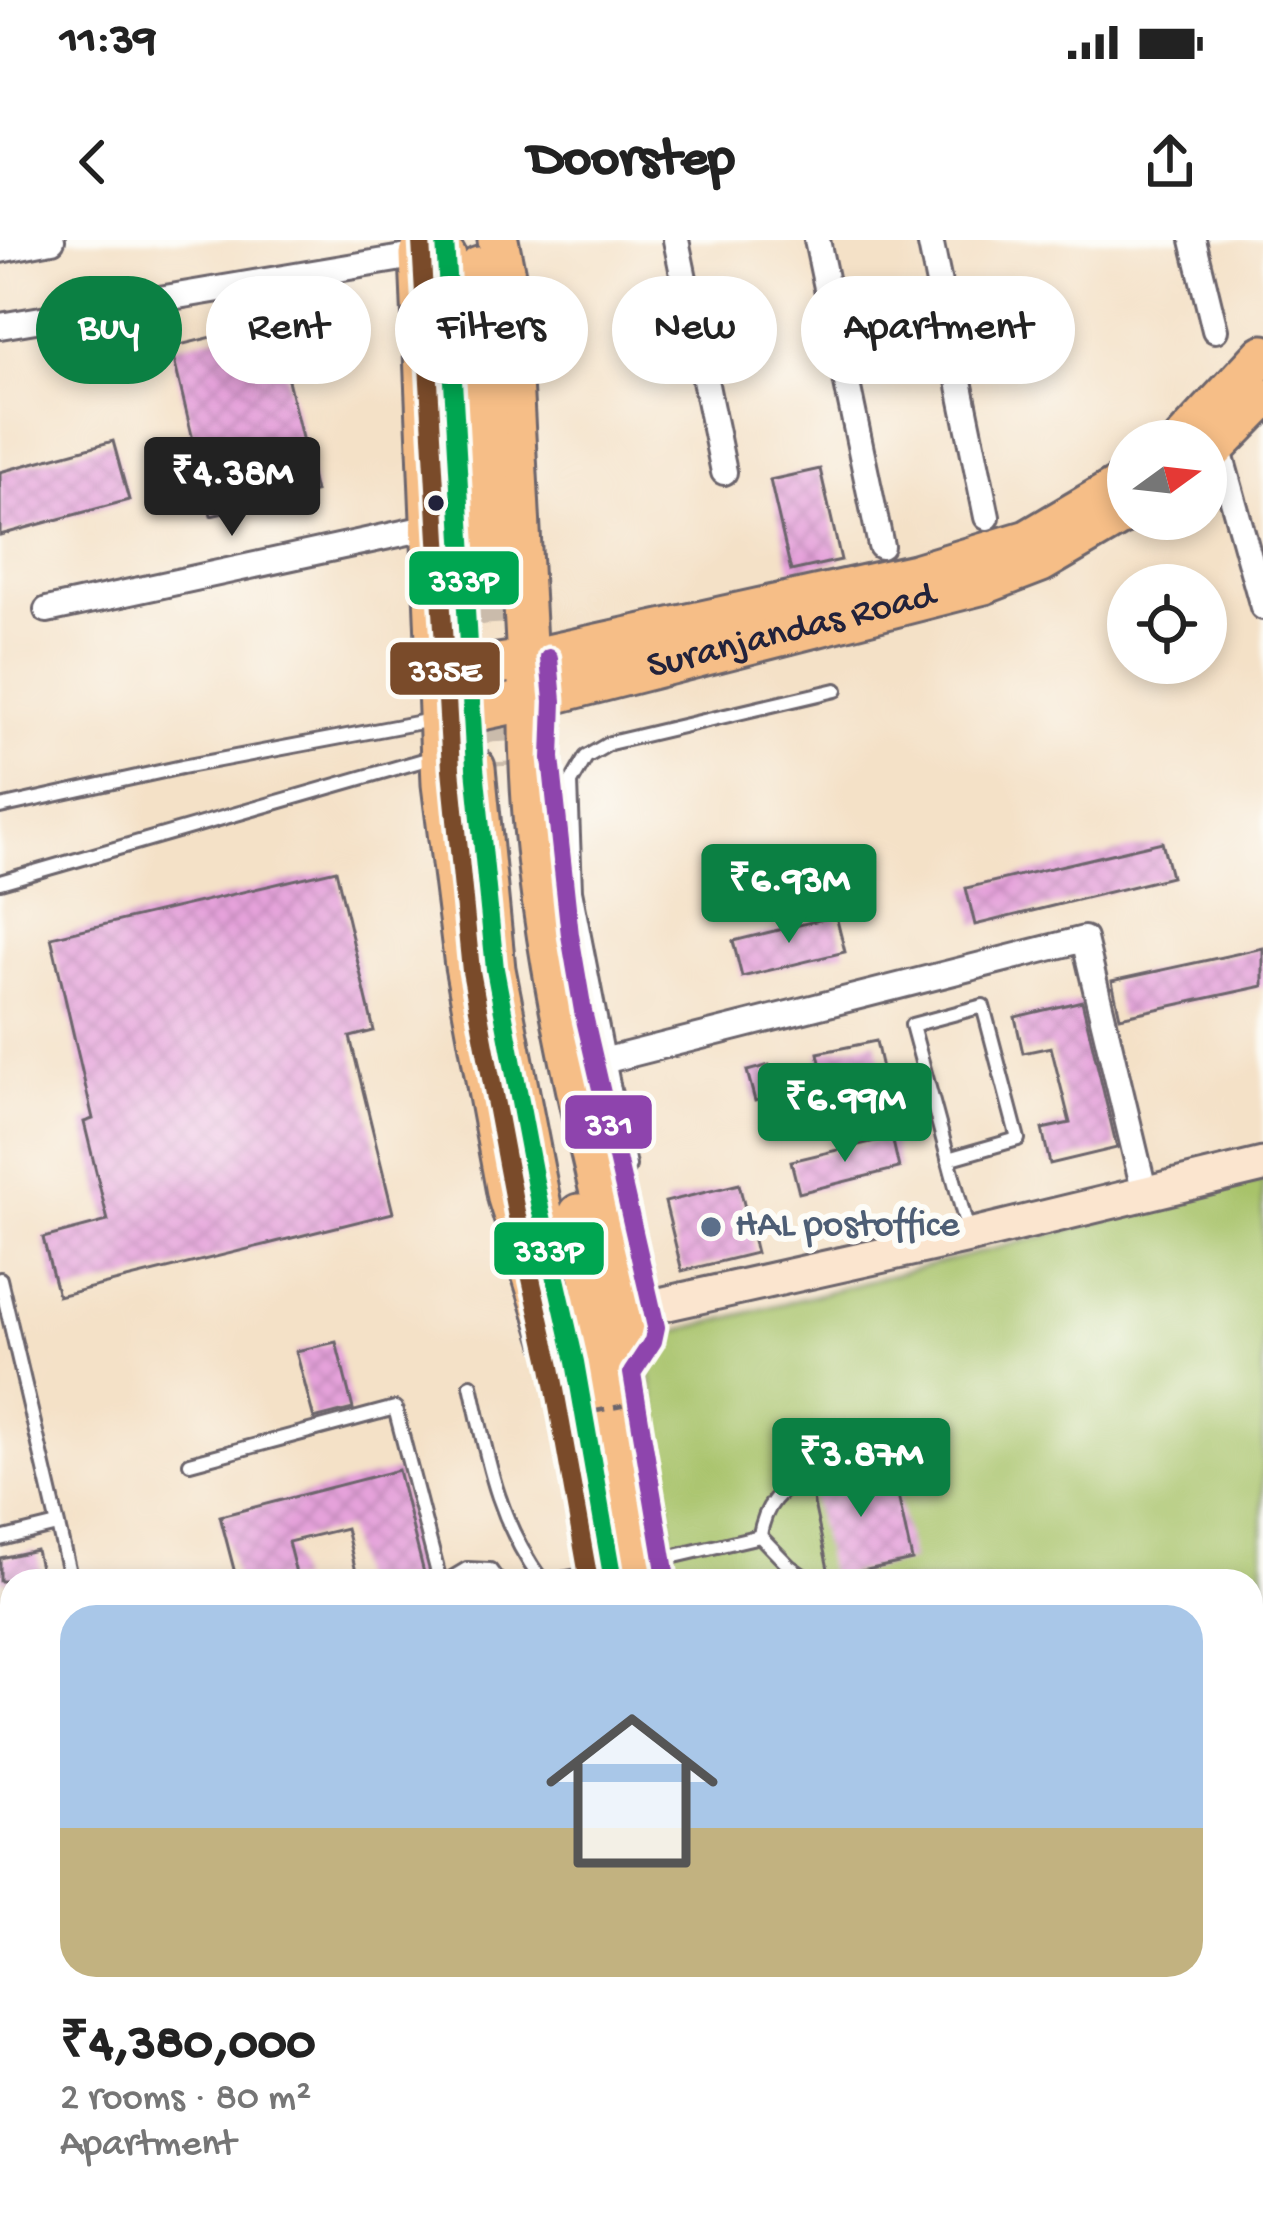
<!DOCTYPE html>
<html lang="en">
<head>
<meta charset="utf-8">
<style>
  body { margin:0; font-family:"Gochi Hand",sans-serif; background:#f2f2f2; color:#222; height:100vh; display:flex; flex-direction:column; font-size:45px; white-space:nowrap }
  * { box-sizing:border-box; margin:0 }
  p { font-size:39px; color:#767676 }
  .icon { flex:none; width:66px; height:66px; fill:none; stroke:currentColor; stroke-width:2; stroke-linecap:round; stroke-linejoin:round }
  .map { position:relative; flex:1; overflow:hidden }
  .sheet { position:absolute; left:0px; top:1329px; width:1263px; height:660px; display:flex; flex-direction:column; background:#fff; border-radius:36px 36px 0 0; box-shadow:0 6px 18px #0003 }
  .sheet>* { flex:none }
  .banner { position:absolute; left:36px; top:36px; width:1191px; height:108px; display:flex; gap:24px }
  .needle { width:78px; rotate:75deg }
  .fabs { position:absolute; left:1107px; top:180px; display:grid; gap:24px }
  .fabs a { display:grid; place-items:center; width:120px; height:120px; border-radius:50%; background:#fff; box-shadow:0 6px 18px #0003; font-size:60px }
  .price { position:absolute; translate:-50% -102px; padding:0 27px; border-radius:12px; background:#0b8043; color:#fff; font-size:39px; line-height:78px; filter:drop-shadow(0 3px 6px #0008) }
  .price::after { content:''; position:absolute; left:50%; top:72px; width:36px; height:27px; margin-left:-18px; background:inherit; clip-path:polygon(0 0,100% 0,50% 100%) }
  .price.current { background:#222; color:#fff }
  ul { padding:0; list-style:none }
  li { display:grid; align-content:center; gap:24px; height:636px; padding:0 60px }
  li+li { border-top:3px solid #e0e0e0 }
  li span { display:grid; place-items:center; height:372px; border-radius:36px; color:#555 }
  li>.icon { margin-inline-start:auto }
  span .icon { width:216px; height:216px; fill:#fffc; stroke-width:1 }
  li b { font-size:51px }
  .chip { padding:0 42px; border-radius:54px; background:#fff; box-shadow:0 6px 18px #0003; font-size:42px; line-height:108px }
  .chip.current { background:#0b8043; color:#fff }
  .status { display:flex; justify-content:space-between; align-items:center; height:84px; padding:0 60px; background:#fff; direction:ltr }
  .status svg { height:33px; fill:currentColor }
  header { display:flex; justify-content:space-between; align-items:center; height:156px; padding:0 60px; background:#fff; font-size:54px; font-weight:700 }
  .map>svg:first-child { display:block }
</style>
</head>
<body>
<div class="status"><b>11:39</b><svg viewBox="0 0 49 12"><path d="M0 12V9h3v3zM5 12V6h3v6zM10 12V3h3v9zM15 12V0h3v12zM26 1h20v11H26zM47 4h2v5h-2z"/></svg></div>
<header><svg class="icon" aria-label="back" viewBox="0 0 24 24"><path d="M15 5l-7 7 7 7"/></svg>Doorstep<svg class="icon" aria-label="share" viewBox="0 0 24 24"><path d="M12 15V3M7 8l5-5 5 5M5 13v7h14v-7"/></svg></header>
<div class="map">
<svg width="1263" height="1989" viewBox="0 0 1263 1989">
  <defs>
    <pattern id="building-cross-hatch" width="8" height="8" patternUnits="userSpaceOnUse" patternTransform="scale(3)"><rect width="8" height="8" fill="#e5a2da"/><path d="M0 0l8 8M0 8l8-8" fill="none" stroke="#c48bbc"/></pattern>
  </defs>
  <rect width="100%" height="100%" fill="#fdfcf7"/>
  <filter id="ink" filterUnits="userSpaceOnUse"><feTurbulence type="fractalNoise" baseFrequency=".00833" numOctaves="2"/><feDisplacementMap in="SourceGraphic" scale="24" xChannelSelector="R" yChannelSelector="G"/><feConvolveMatrix kernelMatrix="1 2 1 2 8 2 1 2 1" color-interpolation-filters="sRGB"/></filter>
  <filter id="wash" filterUnits="userSpaceOnUse"><feTurbulence type="fractalNoise" baseFrequency=".004" numOctaves="4" result="noise"/><feDisplacementMap in="SourceGraphic" scale="48" xChannelSelector="R" yChannelSelector="G"/><feGaussianBlur stdDeviation="2.7" result="paint"/><feColorMatrix in="noise" values="0 0 0 0 0 0 0 0 0 0 0 0 0 0 0 0 0 1.4 0 .05"/><feComposite in="paint" operator="in"/></filter>
  <g filter="url(#wash)">
    <rect width="100%" height="100%" fill="#f4e1c7"/>
    <polygon fill="#a8c36a" stroke="#657252" stroke-width="3" points="1263,939 1263,1989 800,1989 798,1977 1251,1977 1251,1341 665,1341 660,1319 671,1287 649,1123 658,1096"/>
    <g id="blocks">
      <g fill="url(#building-cross-hatch)">
        <polygon points="274,82 315,252 211,276 171,107"/>
        <polygon points="113,201 129,260 0,295 0,232"/>
        <polygon points="820,229 841,320 791,331 770,240"/>
        <polygon points="1162,602 1171,637 975,685 966,648"/>
        <polygon points="336,630 374,791 350,797 393,973 58,1056 43,998 108,981 84,882 93,879 51,697"/>
        <polygon points="836,676 845,712 742,737 733,701"/>
        <polygon points="1263,708 1263,746 1120,777 1112,741"/>
        <polygon points="1082,761 1117,908 1050,924 1042,889 1070,883 1051,807 1023,813 1015,777"/>
        <polygon points="876,801 884,838 826,850 818,813"/>
        <polygon points="769,825 777,855 755,861 747,831"/>
        <polygon points="892,897 899,928 799,953 791,921"/>
        <polygon points="739,944 756,1013 682,1031 665,962"/>
        <polygon points="336,1102 353,1169 314,1179 296,1111"/>
        <polygon points="891,1223 912,1320 830,1338 810,1245 816,1239"/>
        <polygon points="398,1230 426,1341 358,1341 346,1288 288,1302 298,1341 237,1341 220,1276"/>
        <polygon points="36,1310 43,1341 0,1341 0,1318"/>
      </g>
    </g>
  </g>
  <g filter="url(#ink)">
    <use href="#blocks" fill-opacity="0" stroke="#6c656c" stroke-width="3"/>
    <g fill="none" stroke-linecap="round" stroke-linejoin="round">
      <g stroke="#cabbab" stroke-width="39" stroke-dasharray="39 20" stroke-linecap="butt">
        <polyline points="494,345 504,526"/>
        <polyline points="463,347 475,528"/>
      </g>
      <g stroke="#6c656c" stroke-width="18">
        <g id="lane">
          <polyline points="0,567 182,527 432,480"/>
          <polyline points="0,642 434,517"/>
          <polyline points="948,919 1018,899 983,766 912,785 969,995"/>
          <polyline points="609,952 616,949 629,926 575,650 571,543 586,517 610,503 836,450"/>
          <polyline points="0,1039 71,1341"/>
          <path d="M471 1145C487 1218 497 1279 542 1341"/>
          <polyline points="190,1223 395,1168 440,1341"/>
          <path d="M760 1296C764 1265 780 1250 807 1234"/>
          <polyline points="0,1299 57,1285"/>
          <polyline points="645,1323 760,1296 789,1326 810,1341"/>
          <polyline points="447,1341 467,1329 490,1330 498,1341"/>
          <polyline points="550,1341 604,1331"/>
          <polyline points="0,1673 12,1670"/>
          <polyline points="227,1977 230,1989"/>
        </g>
      </g>
      <g stroke="#6c656c" stroke-width="30">
        <g id="street">
          <polyline points="676,0 724,232"/>
          <polyline points="817,0 881,306"/>
          <polyline points="930,0 987,277"/>
          <polyline points="1193,0 1215,90"/>
          <polyline points="0,10 52,0"/>
          <polyline points="0,86 420,15"/>
          <polyline points="1215,196 1263,367"/>
          <polyline points="47,370 431,287"/>
          <polyline points="607,820 1084,699 1145,954"/>
        </g>
      </g>
      <g stroke="#6c656c" stroke-width="39">
        <polyline id="secondary" points="628,1072 969,996 1263,925"/>
      </g>
      <g stroke="#6c656c" stroke-width="45">
        <g id="primary">
          <polyline points="425,0 420,15 442,544 465,726 508,958 553,1100 575,1122"/>
          <path d="M498 0 507 45 529 460C526 676 585 881 632 1090L607 1128"/>
          <polyline points="446,17 463,347"/>
          <polyline points="479,27 494,345"/>
          <polyline points="1183,201 1263,115"/>
          <polyline points="1206,217 1263,159"/>
          <polyline points="437,433 525,420 915,334 1028,300 1128,241"/>
          <path id="s1" d="M439 479 529 460 984 344 1041 322 1128 271"/>
          <polyline points="475,528 495,729 550,1012"/>
          <polyline points="579,974 642,1341"/>
          <polyline points="569,1098 613,1341"/>
          <polyline points="746,1977 749,1989"/>
        </g>
      </g>
      <polyline stroke="#6c656c" stroke-width="4.5" stroke-dasharray="9 9" stroke-linecap="butt" points="641,1133 647,1161"/>
      <use href="#lane" stroke="#fff" stroke-width="12"/>
      <use href="#street" stroke="#fff" stroke-width="24"/>
      <use href="#secondary" stroke="#fbe5cf" stroke-width="33"/>
      <use href="#primary" stroke="#f6be87" stroke-width="39"/>
      <polyline stroke="#6c656c" stroke-width="4.5" stroke-dasharray="9 9" stroke-linecap="butt" points="561,1178 647,1161"/>
      <g stroke="#fdfcf7" stroke-width="27">
        <polyline id="bus-1" points="445,0 475,528 495,729 540,968 575,1122 613,1341"/>
      </g>
      <g stroke="#fdfcf7" stroke-width="27">
        <polyline id="bus-2" points="421,1 451,529 471,731 516,972 551,1127 589,1341"/>
      </g>
      <g stroke="#fdfcf7" stroke-width="27">
        <polyline id="bus-3" points="549,418 553,461 551,518 570,695 583,771 656,1087 653,1101 632,1133 666,1337"/>
      </g>
      <use href="#bus-1" stroke="#00a651" stroke-width="18"/>
      <use href="#bus-2" stroke="#7a4b2a" stroke-width="18"/>
      <use href="#bus-3" stroke="#8e44ad" stroke-width="18"/>
    </g>
  </g>
  <circle fill="#22223b" stroke="#fdfcf7" stroke-width="4.5" cx="436" cy="263" r="10"/>
  <circle fill="#5c6f8a" stroke="#fdfcf7" stroke-width="4.5" cx="711" cy="987" r="12"/>
  <g text-anchor="middle" dominant-baseline="central" stroke-width="12" stroke-linejoin="round" paint-order="stroke">
    <g font-size="39" fill="#22223b" stroke="#fdfcf7">
      <text stroke="none"><textPath href="#s1" startOffset="363">Suranjandas Road</textPath></text>
    </g>
    <g font-size="39" fill="#4e5e75" stroke="#fdfcf7" text-anchor="start">
      <text x="735" y="987">HAL postoffice</text>
    </g>
  </g>
  <g stroke="#fdfcf7" stroke-width="4.5">
    <rect x="407" y="309" width="114" height="58" rx="12" fill="#00a651"/>
    <rect x="388" y="400" width="114" height="57" rx="12" fill="#7a4b2a"/>
    <rect x="563" y="853" width="91" height="58" rx="12" fill="#8e44ad"/>
    <rect x="492" y="980" width="114" height="57" rx="12" fill="#00a651"/>
  </g>
  <g font-size="33" text-anchor="middle" font-weight="bold" fill="#fff">
    <text x="464" y="350">333P</text>
    <text x="445" y="440">335E</text>
    <text x="609" y="894">331</text>
    <text x="549" y="1020">333P</text>
  </g>
</svg>
<div class="fabs">
<a><svg class="needle" viewBox="-14 -14 28 28"><path d="M0-13l5 13h-10z" fill="#e53935"/><path d="M0 13l5-13h-10z" fill="#767676"/></svg></a>
<a><svg class="icon" aria-label="locate" viewBox="0 0 24 24"><circle cx="12" cy="12" r="6"/><path d="M12 2v4M12 18v4M2 12h4M18 12h4"/></svg></a>
</div>
<b class="price current" style="left:232px;top:299px">₹4.38M</b>
<b class="price" style="left:789px;top:706px">₹6.93M</b>
<b class="price" style="left:845px;top:925px">₹6.99M</b>
<b class="price" style="left:861px;top:1280px">₹3.87M</b>
<div class="banner">
<a class="chip current">Buy</a>
<a class="chip">Rent</a>
<a class="chip">Filters</a>
<a class="chip">New</a>
<a class="chip">Apartment</a>
</div>
<section class="sheet">
<ul>
<li><span style="background:linear-gradient(#a9c7e8 60%,#c2b280 0)"><svg class="icon" aria-label="home" viewBox="0 0 24 24"><path d="M3 11l9-7 9 7M6 9v11h12V9"/></svg></span><div><b>₹4,380,000</b><p>2 rooms · 80 m²</p><p>Apartment</p></div></li>
</ul>
</section>
</div>
</body>
</html>
